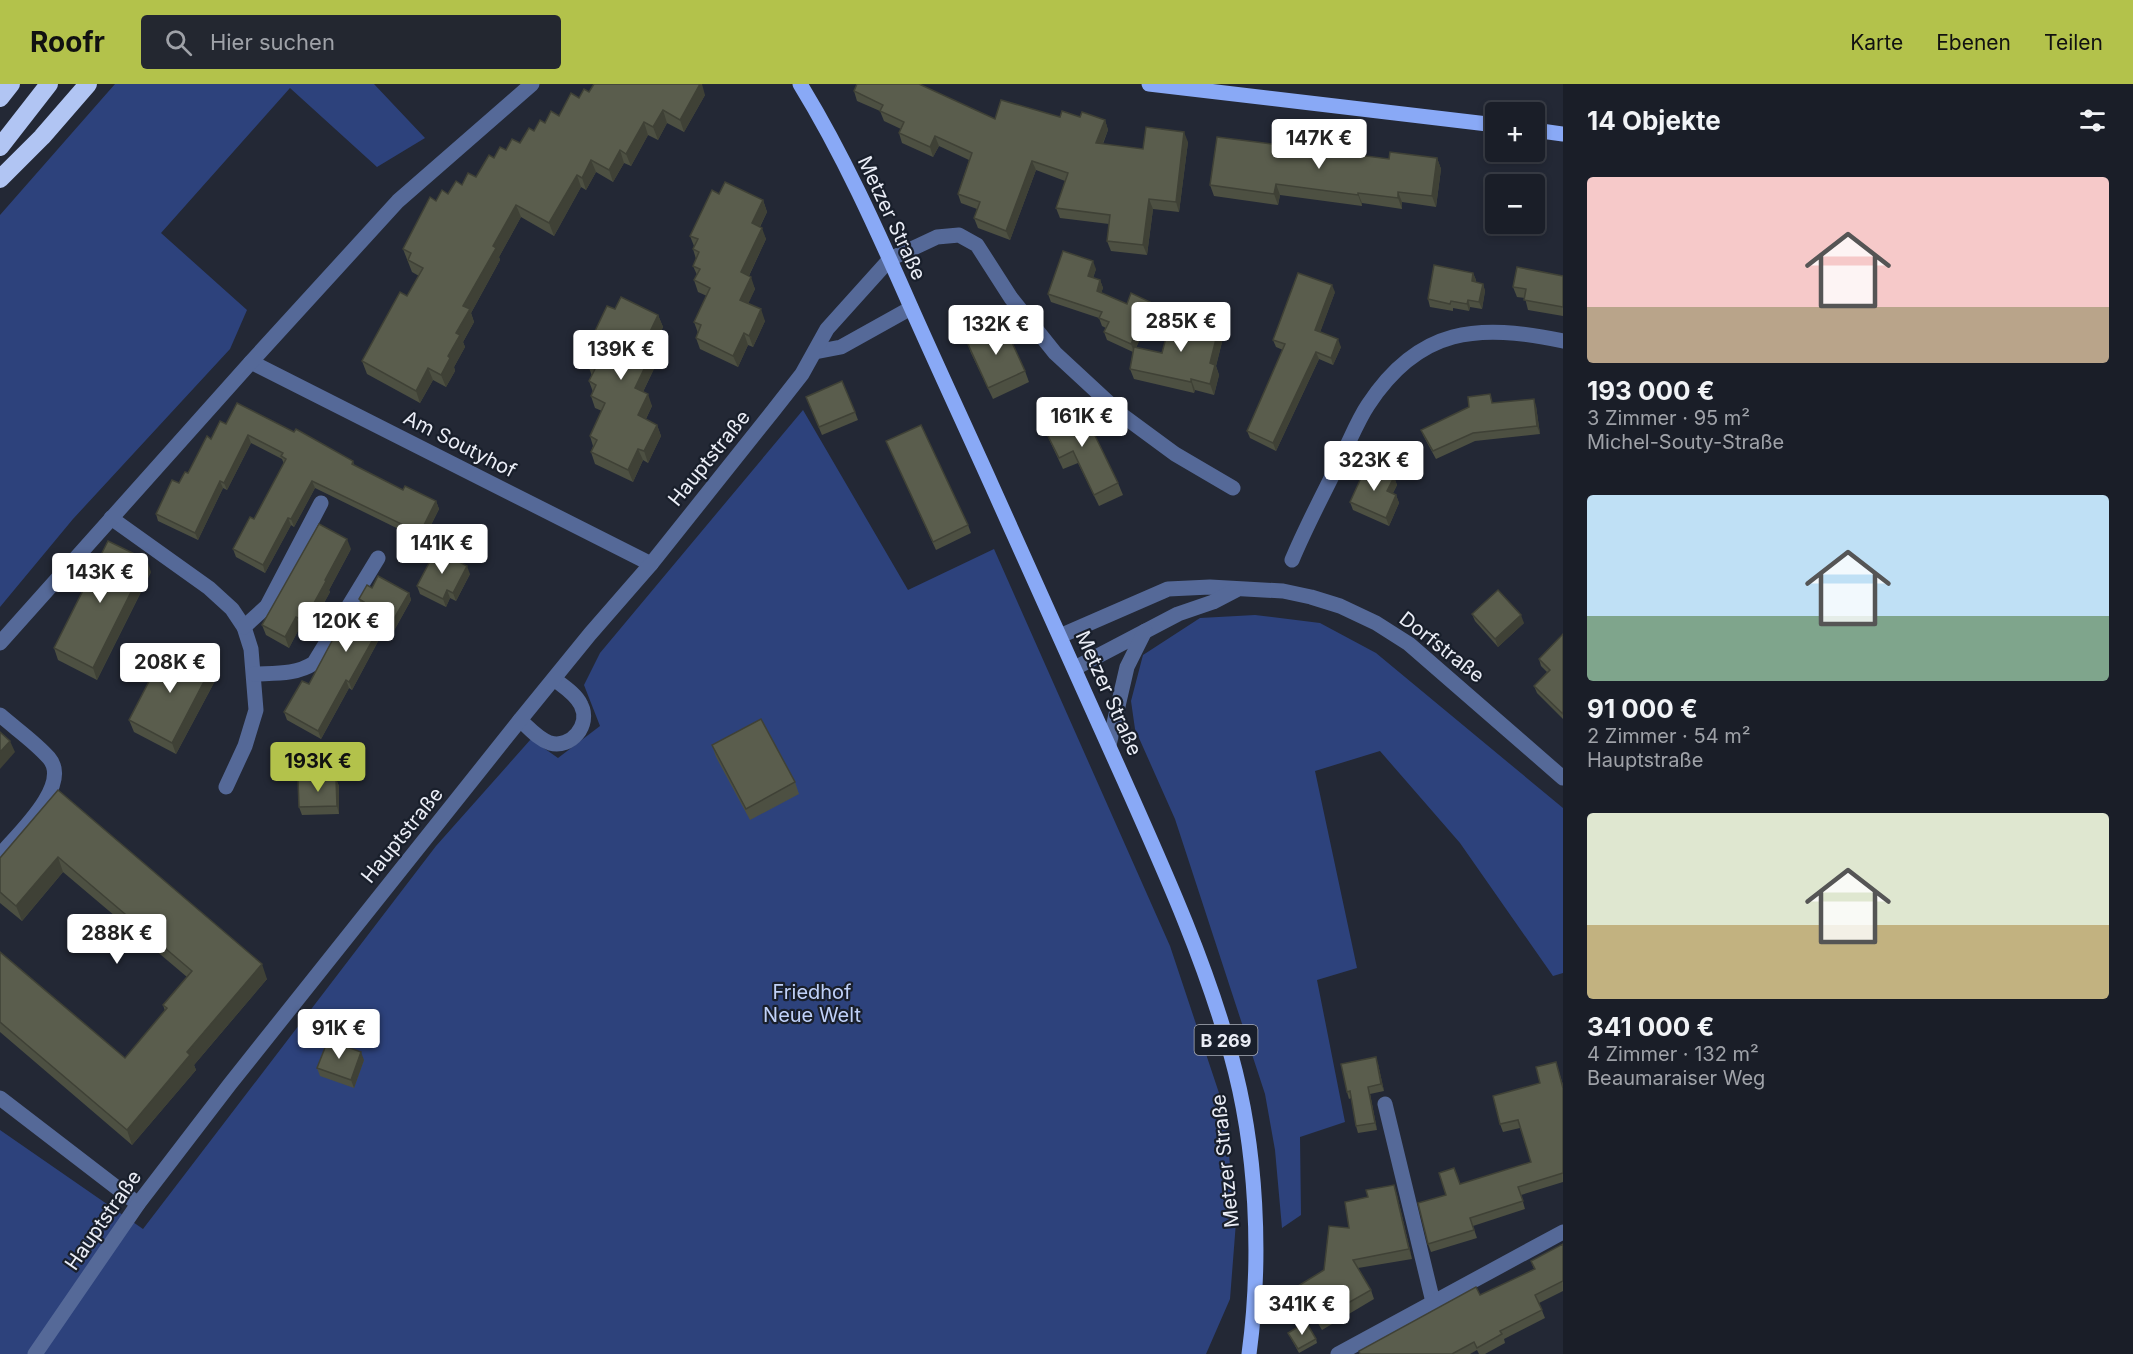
<!DOCTYPE html>
<html lang="de">
<head>
<meta charset="utf-8">
<style>
  body { margin:0; font-family:Inter,sans-serif; background:#232730; color:#f1f3f6; height:100vh; display:flex; flex-direction:column; font-size:22px; white-space:nowrap }
  * { box-sizing:border-box; margin:0 }
  p { font-size:20px; color:#9fa2a8 }
  .icon { flex:none; width:33px; height:33px; fill:none; stroke:currentColor; stroke-width:2; stroke-linecap:round; stroke-linejoin:round }
  .map { position:relative; flex:1; overflow:hidden }
  .drawer { display:flex; flex-direction:column; background:#1a1e28; width:570px }
  .drawer>* { flex:none }
  .tools { position:absolute; left:1485px; top:18px; display:grid; gap:12px }
  .tools a { display:grid; place-items:center; width:60px; height:60px; border-radius:6px; background:#1a1e28; box-shadow:0 3px 9px #0003,0 0 0 2px #383c45; font-size:30px }
  .price { position:absolute; translate:-50% -51px; padding:0 14px; border-radius:6px; background:#fff; color:#222; font-size:20px; line-height:39px; filter:drop-shadow(0 2px 3px #0008) }
  .price::after { content:''; position:absolute; left:50%; top:36px; width:18px; height:14px; margin-left:-9px; background:inherit; clip-path:polygon(0 0,100% 0,50% 100%) }
  .price.on { background:#b3c24b; color:#111 }
  ul { padding:0; list-style:none }
  li { display:grid; align-content:center; gap:12px; height:318px; padding:0 24px }
  li span { display:grid; place-items:center; height:186px; border-radius:6px; color:#555 }
  li>.icon { margin-inline-start:auto }
  span .icon { width:108px; height:108px; fill:#fffc; stroke-width:1 }
  li b { font-size:26px }
  h2 { display:flex; justify-content:space-between; align-items:center; height:72px; padding:0 24px; font-size:26px }
  header { display:flex; align-items:center; gap:36px; box-sizing:border-box; height:84px; padding:0 30px; background:#b3c24b; color:#111 }
  header strong { font-size:28px }
  nav { display:flex; gap:33px; margin-inline-start:auto; font-size:21px }
  .search { width:420px; height:54px; background:#232730; display:flex; align-items:center; gap:15px; box-sizing:border-box; padding:0 21px; border-radius:6px; color:#9fa2a8; font-size:22px }
  main { display:flex; flex:1; min-height:0 }
  .map>svg:first-child { display:block }
</style>
</head>
<body>
<header>
<strong>Roofr</strong>
<div class="search"><svg class="icon" aria-label="search" viewBox="0 0 24 24"><circle cx="10" cy="10" r="6"/><path d="M15 15l6 6"/></svg>Hier suchen</div>
<nav><a>Karte</a><a>Ebenen</a><a>Teilen</a></nav>
</header>
<main>
<div class="map">
<svg width="1563" height="1270" viewBox="0 0 1563 1270">
  <rect width="100%" height="100%" fill="#232835"/>
  <g fill="#2d427c">
    <polygon points="115,0 374,0 425,54 377,83 290,4 161,149 247,226 230,265 73,435 0,523 0,131"/>
    <polygon points="803,326 908,506 994,465 1170,862 1224,1024 1236,1138 1230,1215 1206,1270 0,1270 0,1046 143,1145 436,762 531,655 558,674 600,642 584,601 600,569"/>
    <polygon points="1255,531 1320,539 1376,569 1563,724 1563,889 1553,892 1460,759 1380,667 1315,687 1357,884 1317,896 1345,1038 1300,1053 1301,1131 1282,1144 1275,1066 1265,1010 1175,735 1135,645 1131,617 1143,571 1200,534"/>
  </g>
  <g fill="none" stroke-linecap="round" stroke-linejoin="round">
    <g stroke="#556998" stroke-width="15">
      <polyline points="815,268 841,263 911,224"/>
      <polyline points="251,278 651,480"/>
      <polyline points="111,434 209,504 232,525 244,543 251,565 256,626 245,662 226,703"/>
      <path d="M1292 476C1307 440 1326 405 1343 370 1351 354 1358 336 1368 321 1419 243 1478 239 1563 257"/>
      <polyline points="244,543 267,522 321,419"/>
      <polyline points="1060,552 1168,505 1210,503 1283,507 1311,513 1340,522 1376,539 1409,560 1563,694"/>
      <polyline points="0,559 251,278 398,117 532,0"/>
      <polyline points="1075,584 1178,530 1213,518 1236,506"/>
      <path d="M254 590C274 589 296 591 314 579L378 474"/>
      <path d="M0 631C16 645 35 658 49 674 72 701 17 751 0 771"/>
      <path d="M520 636C529 644 538 655 550 659 571 665 591 641 581 621 576 610 563 602 554 595"/>
      <polyline points="1109,661 1127,583 1145,547"/>
      <polyline points="0,1014 138,1120"/>
      <polyline points="1385,1020 1433,1218"/>
      <polyline points="35,1270 138,1120 230,1000 520,636 590,550 651,480 773,327 802,290 827,245 890,175 937,153 959,151 977,161 1011,214 1055,269 1122,331 1175,370 1233,404"/>
      <polyline points="1338,1270 1563,1148"/>
    </g>
    <g stroke="#89a9f6" stroke-width="15">
      <path d="M800 0C843 70 877 146 910 221 937 282 965 342 992 402 1037 500 1081 598 1124 696 1164 786 1205 876 1231 971 1257 1064 1262 1174 1249 1270"/>
      <polyline points="1149,0 1496,41"/>
      <polyline points="1534,46 1563,50"/>
    </g>
    <g stroke="#b1c5f3" stroke-width="18">
      <polyline points="0,14 11,0"/>
      <polyline points="0,63 49,0"/>
      <polyline points="0,95 42,53 88,0"/>
    </g>
  </g>
  <g fill="#4d5042">
    <polygon points="854,7 995,35 1080,33 1105,36 1108,46 1103,60 1143,65 1188,58 1179,128 1153,125 1147,171 1111,167 1107,157 1109,140 1060,134 1056,124 1065,97 1036,86 1010,156 978,144 974,134 977,125 961,119 958,110 969,76 939,62 933,73 902,59 899,49 901,45 884,37 880,27 857,17"/>
    <polygon points="589,8 705,11 684,48 667,39 658,56 648,51 631,82 624,79 613,98 596,88 586,106 581,103 554,152 521,133 499,173 500,176 471,229 474,238 463,258 465,263 454,283 455,287 446,303 433,296 420,319 367,290 362,277 407,212 419,192 412,188 403,165 436,117 448,110 462,101 476,93 494,74 520,59 534,47 559,32 579,14"/>
    <polygon points="1437,74 1441,85 1436,123 1402,118 1402,125 1362,119 1362,122 1280,111 1278,121 1214,112 1210,101 1389,75"/>
    <polygon points="719,110 763,116 767,128 760,143 766,155 749,192 755,205 748,219 765,237 753,263 748,261 738,283 700,265 696,254 698,249 694,238 707,212 698,208 694,196 697,191 693,182 696,175 693,165 694,162 690,152"/>
    <polygon points="1096,185 1093,194 1100,196 1103,204 1101,209 1127,220 1150,218 1153,226 1136,264 1162,269 1219,243 1223,254 1216,282 1219,291 1214,311 1195,306 1194,309 1134,295 1130,285 1133,268 1107,256 1104,248 1106,244 1102,242 1099,234 1051,218 1048,210"/>
    <polygon points="1473,189 1476,196 1476,198 1483,200 1485,207 1482,225 1470,223 1469,227 1453,224 1453,227 1430,223 1428,215"/>
    <polygon points="1563,192 1563,232 1528,226 1525,214 1517,213 1513,203"/>
    <polygon points="1335,208 1320,248 1341,263 1333,281 1319,275 1276,367 1250,354 1247,347 1283,266 1276,263 1273,256"/>
    <polygon points="615,225 658,231 663,243 656,258 661,270 643,308 652,322 646,335 657,341 661,352 648,379 643,376 633,398 595,380 591,368 593,362 590,352 602,327 595,324 591,312 593,308 589,297 592,292 588,281 589,278 585,268"/>
    <polygon points="967,258 1025,287 1029,298 993,315 971,269"/>
    <polygon points="806,313 855,328 858,336 822,351"/>
    <polygon points="1493,319 1536,322 1540,350 1475,357 1436,375 1424,353 1421,346"/>
    <polygon points="226,340 353,377 354,381 403,406 436,417 439,425 423,457 315,404 294,443 291,441 265,489 236,473 233,465 254,435 284,380 282,375 251,359 227,406 223,404 198,456 158,437 156,430 188,389 211,355"/>
    <polygon points="1043,342 1118,399 1123,411 1099,422 1078,379 1063,385 1048,353"/>
    <polygon points="886,357 968,441 971,449 936,466"/>
    <polygon points="1394,393 1397,401 1393,409 1396,411 1399,419 1389,442 1353,426 1350,418"/>
    <polygon points="351,465 329,506 330,508 308,548 300,543 289,564 266,551 262,541"/>
    <polygon points="151,488 97,596 58,576 54,564"/>
    <polygon points="470,490 456,517 450,514 446,523 420,510 417,502"/>
    <polygon points="372,504 409,509 411,516 391,552 383,548 352,606 349,604 321,655 287,636 284,628 309,600 347,546 361,522 359,515"/>
    <polygon points="1472,530 1524,539 1498,563 1475,537"/>
    <polygon points="1563,550 1563,635 1537,609 1534,602 1547,588 1541,582 1539,575"/>
    <polygon points="216,595 176,670 134,648 129,636"/>
    <polygon points="712,661 795,698 799,710 750,736 716,673"/>
    <polygon points="336,695 339,702 339,730 302,731 299,723"/>
    <polygon points="58,706 267,895 194,981 196,986 132,1061 0,948 0,868 125,974 165,927 163,921 187,893 63,788 22,837 0,819 0,774"/>
    <polygon points="364,976 354,1004 320,992 317,984"/>
    <polygon points="1556,978 1563,1001 1563,1098 1521,1111 1525,1125 1473,1142 1477,1154 1431,1168 1428,1160 1446,1111 1460,1100 1531,1078 1520,1044 1503,1048 1500,1040 1540,999"/>
    <polygon points="1378,980 1384,1007 1370,1010 1377,1046 1358,1049 1356,1042 1351,1014 1349,1015 1347,1008"/>
    <polygon points="1394,1101 1397,1111 1412,1175 1358,1184 1371,1206 1374,1215 1322,1246 1301,1211 1298,1202 1324,1186 1368,1113"/>
    <polygon points="1563,1160 1563,1207 1539,1219 1545,1234 1504,1255 1505,1259 1485,1270 1479,1270 1477,1266 1470,1270 1360,1270 1534,1185 1531,1177"/>
    <polygon points="1288,1249 1316,1255 1317,1259 1299,1269"/>
  </g>
  <g fill="#3f4136">
    <polygon points="700,0 702,0 705,11 684,48 680,36"/>
    <polygon points="663,26 667,39 658,56 653,43"/>
    <polygon points="1105,36 1108,46 1099,68 1096,59"/>
    <polygon points="644,38 648,51 631,82 626,70"/>
    <polygon points="1184,48 1188,58 1179,128 1176,118"/>
    <polygon points="935,52 939,62 933,73 930,63"/>
    <polygon points="620,66 624,79 613,98 609,86"/>
    <polygon points="1437,74 1441,85 1436,123 1432,112"/>
    <polygon points="591,76 596,88 586,106 582,94"/>
    <polygon points="1032,77 1036,86 1010,156 1006,147"/>
    <polygon points="577,91 581,103 554,152 549,139"/>
    <polygon points="1276,100 1280,111 1278,121 1274,110"/>
    <polygon points="1398,108 1402,118 1402,125 1398,114"/>
    <polygon points="1358,109 1362,119 1362,122 1358,111"/>
    <polygon points="1149,115 1153,125 1147,171 1143,161"/>
    <polygon points="763,116 767,128 756,150 752,139"/>
    <polygon points="516,121 521,133 499,173 500,176 471,229 474,238 463,258 465,263 454,283 455,287 446,303 441,291 456,249 463,222 493,162"/>
    <polygon points="762,144 766,155 745,200 741,188"/>
    <polygon points="1093,177 1096,185 1091,200 1088,192"/>
    <polygon points="1473,189 1476,196 1474,205 1472,197"/>
    <polygon points="751,193 755,205 745,227 740,216"/>
    <polygon points="1100,196 1103,204 1099,215 1097,207"/>
    <polygon points="1483,200 1485,207 1482,225 1479,218"/>
    <polygon points="1332,201 1335,208 1318,254 1315,246"/>
    <polygon points="1468,216 1470,223 1469,227 1467,220"/>
    <polygon points="1150,218 1153,226 1134,268 1131,260"/>
    <polygon points="761,225 765,237 753,263 749,252"/>
    <polygon points="658,231 663,243 652,266 647,254"/>
    <polygon points="1219,243 1223,254 1216,282 1219,291 1214,311 1210,300 1210,279"/>
    <polygon points="744,249 748,261 738,283 733,272"/>
    <polygon points="1338,255 1341,263 1333,281 1331,274"/>
    <polygon points="657,258 661,270 639,316 635,304"/>
    <polygon points="1316,268 1319,275 1276,367 1273,359"/>
    <polygon points="428,284 433,296 420,319 416,307"/>
    <polygon points="1191,295 1195,306 1194,309 1191,298"/>
    <polygon points="648,310 652,322 642,343 638,331"/>
    <polygon points="1534,315 1536,322 1540,350 1537,342"/>
    <polygon points="657,341 661,352 648,379 644,367"/>
    <polygon points="248,351 251,359 227,406 224,399"/>
    <polygon points="638,365 643,376 633,398 628,386"/>
    <polygon points="1394,393 1397,401 1390,415 1387,407"/>
    <polygon points="220,397 223,404 198,456 195,449"/>
    <polygon points="312,397 315,404 294,443 291,435"/>
    <polygon points="1396,411 1399,419 1389,442 1386,434"/>
    <polygon points="436,417 439,425 423,457 420,449"/>
    <polygon points="288,434 291,441 265,489 263,481"/>
    <polygon points="347,455 351,465 329,506 330,508 308,548 304,537"/>
    <polygon points="147,476 151,488 97,596 93,584"/>
    <polygon points="467,482 470,490 456,517 453,509"/>
    <polygon points="447,506 450,514 446,523 443,515"/>
    <polygon points="409,509 411,516 391,552 388,545"/>
    <polygon points="1521,531 1524,539 1498,563 1495,555"/>
    <polygon points="296,533 300,543 289,564 285,553"/>
    <polygon points="381,541 383,548 352,606 349,598"/>
    <polygon points="211,584 216,595 176,670 172,659"/>
    <polygon points="346,596 349,604 321,655 318,647"/>
    <polygon points="10,657 15,668 0,685 0,668"/>
    <polygon points="336,695 339,702 339,730 337,722"/>
    <polygon points="58,773 63,788 22,837 16,822"/>
    <polygon points="262,880 267,895 194,981 196,986 132,1061 127,1046 187,968"/>
    <polygon points="361,968 364,976 354,1004 351,996"/>
    <polygon points="1376,973 1378,980 1384,1007 1381,1000"/>
    <polygon points="1368,1003 1370,1010 1377,1046 1375,1039"/>
    <polygon points="1394,1101 1397,1111 1412,1175 1409,1165"/>
  </g>
  <g fill="#5a5d4d" stroke="#3f4136" stroke-width="1.5">
    <polygon points="594,0 700,0 680,36 663,26 653,43 644,38 626,70 620,66 609,86 591,76 582,94 577,91 549,139 516,121 493,162 496,164 463,222 470,225 456,249 460,251 448,272 450,274 441,291 428,284 416,307 362,277 400,208 407,212 423,184 408,176 411,169 403,165 430,113 436,117 442,106 448,110 456,97 462,101 468,89 476,93 489,71 494,74 500,63 506,66 512,55 520,59 529,44 534,47 540,36 545,39 551,27 559,32 571,9 579,14 584,5 589,8"/>
    <polygon points="857,0 919,0 995,35 1001,16 1060,33 1062,27 1080,33 1082,28 1105,36 1096,59 1143,65 1146,43 1184,48 1176,118 1149,115 1143,161 1107,157 1110,131 1056,124 1068,89 1032,77 1006,147 974,134 980,118 958,110 972,69 935,52 930,63 899,49 904,38 880,27 883,21 854,7"/>
    <polygon points="1217,53 1389,75 1390,68 1437,74 1432,112 1398,108 1398,114 1358,109 1358,111 1276,100 1274,110 1210,101"/>
    <polygon points="725,98 763,116 752,139 762,144 741,188 751,193 740,216 761,225 749,252 744,249 733,272 696,254 701,241 694,238 710,204 694,196 700,185 693,182 699,168 693,165 698,155 690,152 712,106 719,110"/>
    <polygon points="1063,167 1093,177 1088,192 1100,196 1097,207 1127,220 1131,209 1150,218 1131,260 1104,248 1109,238 1099,234 1102,228 1048,210"/>
    <polygon points="1434,181 1473,189 1472,197 1483,200 1479,218 1468,216 1467,220 1451,217 1450,220 1428,215"/>
    <polygon points="1517,183 1563,192 1563,223 1524,216 1526,205 1513,203"/>
    <polygon points="1298,189 1332,201 1315,246 1338,255 1331,274 1316,268 1273,359 1247,347 1285,260 1273,256"/>
    <polygon points="621,213 658,231 647,254 657,258 635,304 648,310 638,331 657,341 644,367 638,365 628,386 591,368 597,356 590,352 605,319 591,312 596,301 589,297 595,285 588,281 592,271 585,268 607,222 615,225"/>
    <polygon points="1172,231 1219,243 1210,279 1215,281 1210,300 1191,295 1191,298 1130,285 1134,263 1162,269"/>
    <polygon points="1004,241 1025,287 988,304 967,258"/>
    <polygon points="842,297 855,328 819,343 806,313"/>
    <polygon points="1490,310 1492,319 1534,315 1537,342 1473,349 1433,367 1421,346 1469,323 1468,313"/>
    <polygon points="237,319 294,348 296,345 353,377 352,380 403,406 405,402 436,417 420,449 312,397 291,435 288,434 263,481 233,465 250,433 254,435 286,375 281,372 283,369 248,351 224,399 220,397 195,449 156,430 172,396 179,399 185,388 188,389 207,352 211,355 220,337 226,340"/>
    <polygon points="1081,323 1118,399 1094,411 1073,367 1059,374 1043,342"/>
    <polygon points="921,341 968,441 933,458 886,357"/>
    <polygon points="1367,381 1394,393 1387,407 1396,411 1386,434 1350,418"/>
    <polygon points="319,440 347,455 325,496 326,497 304,537 296,533 285,553 262,541"/>
    <polygon points="108,457 147,476 93,584 54,564"/>
    <polygon points="436,466 467,482 453,509 447,506 443,515 417,502"/>
    <polygon points="378,492 409,509 388,545 381,541 349,598 346,596 318,647 284,628 302,597 309,600 340,542 347,546 364,518 359,515 367,501 372,504"/>
    <polygon points="1498,506 1521,531 1495,555 1472,530"/>
    <polygon points="1563,550 1563,630 1534,602 1550,586 1539,575"/>
    <polygon points="168,561 211,584 172,659 129,636"/>
    <polygon points="761,635 795,698 746,725 712,661"/>
    <polygon points="0,648 10,657 0,668"/>
    <polygon points="336,695 337,722 299,723 298,696"/>
    <polygon points="58,706 262,880 187,968 190,971 127,1046 0,938 0,868 125,974 167,924 163,921 192,887 58,773 16,822 0,808 0,774"/>
    <polygon points="328,956 361,968 351,996 317,984"/>
    <polygon points="1376,973 1381,1000 1368,1003 1375,1039 1356,1042 1350,1007 1347,1008 1341,980"/>
    <polygon points="1556,978 1563,1004 1563,1089 1518,1103 1523,1117 1470,1134 1474,1146 1428,1160 1418,1119 1446,1111 1439,1089 1454,1084 1460,1100 1531,1078 1518,1036 1500,1040 1493,1012 1540,999 1536,983"/>
    <polygon points="1394,1101 1409,1165 1353,1176 1371,1206 1318,1236 1298,1202 1324,1186 1329,1142 1349,1144 1345,1118 1368,1113 1366,1106"/>
    <polygon points="1563,1160 1563,1197 1535,1211 1542,1226 1500,1247 1502,1250 1477,1264 1474,1258 1452,1270 1360,1270 1359,1267 1476,1203 1480,1211 1535,1185 1531,1177"/>
    <polygon points="1306,1238 1316,1255 1298,1265 1288,1249"/>
  </g>
  <g text-anchor="middle" dominant-baseline="central" stroke-width="4.5" stroke-linejoin="round" paint-order="stroke">
    <rect fill="#191f2b" stroke="#abafb9" stroke-width="1.5" x="1194.5" y="941" width="63" height="30" rx="4.5"/>
    <g font-size="18" font-weight="bold" fill="#eaedf6">
      <text x="1226" y="956">B 269</text>
    </g>
    <g font-size="20" fill="#eaedf6" stroke="#191f2b">
      <text transform="translate(892 134) rotate(65)">Metzer Straße</text>
      <text transform="translate(460 360) rotate(27)">Am Soutyhof</text>
      <text transform="translate(709 374) rotate(-51)">Hauptstraße</text>
      <text transform="translate(1442 563) rotate(38)">Dorfstraße</text>
      <text transform="translate(1109 609) rotate(66)">Metzer Straße</text>
      <text transform="translate(402 751) rotate(-51)">Hauptstraße</text>
      <text transform="translate(1225 1077) rotate(-96)">Metzer Straße</text>
      <text transform="translate(103 1136) rotate(-55)">Hauptstraße</text>
    </g>
    <g font-size="20" fill="#c0d1f8" stroke="#191f2b">
      <text x="812" y="908">Friedhof<tspan x="812" dy="23">Neue Welt</tspan></text>
    </g>
  </g>
</svg>
<div class="tools">
<a>+</a>
<a>−</a>
</div>
<b class="price" style="left:1319px;top:86px">147K €</b>
<b class="price" style="left:1181px;top:269px">285K €</b>
<b class="price" style="left:996px;top:272px">132K €</b>
<b class="price" style="left:621px;top:297px">139K €</b>
<b class="price" style="left:1082px;top:364px">161K €</b>
<b class="price" style="left:1374px;top:408px">323K €</b>
<b class="price" style="left:442px;top:491px">141K €</b>
<b class="price" style="left:100px;top:520px">143K €</b>
<b class="price" style="left:346px;top:569px">120K €</b>
<b class="price" style="left:170px;top:610px">208K €</b>
<b class="price on" style="left:318px;top:709px">193K €</b>
<b class="price" style="left:117px;top:881px">288K €</b>
<b class="price" style="left:339px;top:976px">91K €</b>
<b class="price" style="left:1302px;top:1252px">341K €</b>
</div>
<section class="drawer">
<h2>14 Objekte<svg class="icon" aria-label="filters" viewBox="0 0 24 24"><path d="M4 7h16M4 17h16"/><circle cx="9" cy="7" r="2"/><circle cx="15" cy="17" r="2"/></svg></h2>
<ul>
<li><span style="background:linear-gradient(#f6c9c9 70%,#b9a48a 0)"><svg class="icon" aria-label="home" viewBox="0 0 24 24"><path d="M3 11l9-7 9 7M6 9v11h12V9"/></svg></span><div><b>193 000 €</b><p>3 Zimmer · 95 m²</p><p>Michel-Souty-Straße</p></div></li>
<li><span style="background:linear-gradient(#bfe0f5 65%,#7fa58c 0)"><svg class="icon" aria-label="home" viewBox="0 0 24 24"><path d="M3 11l9-7 9 7M6 9v11h12V9"/></svg></span><div><b>91 000 €</b><p>2 Zimmer · 54 m²</p><p>Hauptstraße</p></div></li>
<li><span style="background:linear-gradient(#dfe7d0 60%,#c2b280 0)"><svg class="icon" aria-label="home" viewBox="0 0 24 24"><path d="M3 11l9-7 9 7M6 9v11h12V9"/></svg></span><div><b>341 000 €</b><p>4 Zimmer · 132 m²</p><p>Beaumaraiser Weg</p></div></li>
</ul>
</section>
</main>
</body>
</html>
